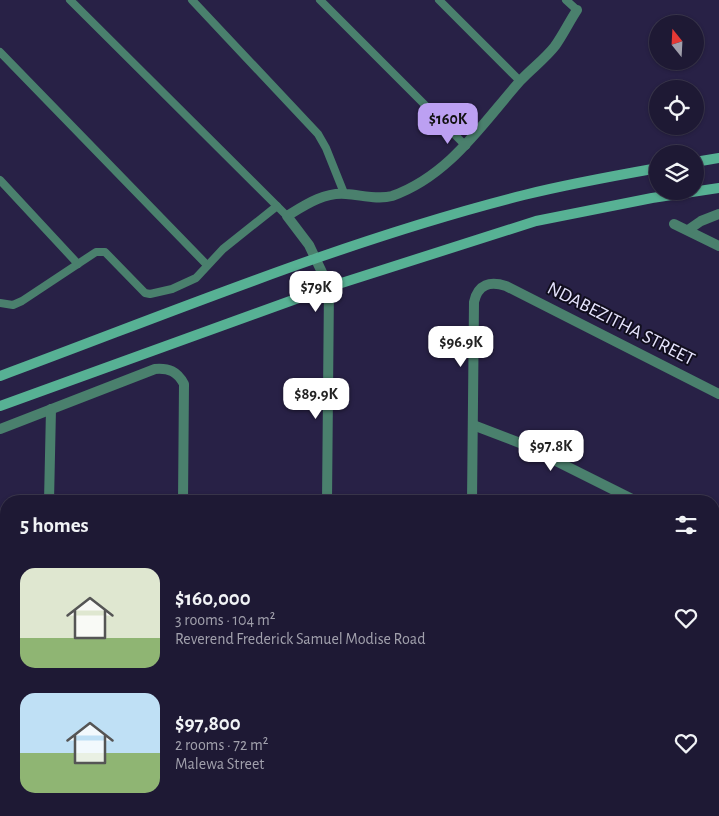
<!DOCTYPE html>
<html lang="en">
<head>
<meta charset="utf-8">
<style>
  body { margin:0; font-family:"Alegreya Sans",sans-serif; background:#26223c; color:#f1f3f6; height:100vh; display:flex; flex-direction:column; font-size:19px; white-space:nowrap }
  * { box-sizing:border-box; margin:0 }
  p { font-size:16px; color:#a1a0ac }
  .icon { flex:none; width:28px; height:28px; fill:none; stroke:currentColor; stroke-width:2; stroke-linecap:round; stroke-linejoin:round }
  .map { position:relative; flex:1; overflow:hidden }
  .details { position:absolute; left:0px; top:495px; width:720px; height:321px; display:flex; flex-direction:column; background:#1e1934; border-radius:20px 20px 0 0; box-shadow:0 1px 4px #0004,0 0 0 1px #3c384f }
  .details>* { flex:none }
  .needle { width:32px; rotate:342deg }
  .buttons { position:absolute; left:649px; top:15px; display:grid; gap:10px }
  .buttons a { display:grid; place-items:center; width:55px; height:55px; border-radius:50%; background:#1e1934; box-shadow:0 1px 4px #0004,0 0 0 1px #3c384f; font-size:25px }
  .price { position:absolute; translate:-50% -42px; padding:0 11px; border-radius:10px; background:#fff; color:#222; font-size:16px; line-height:32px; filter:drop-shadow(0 1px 2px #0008) }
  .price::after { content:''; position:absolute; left:50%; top:30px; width:15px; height:11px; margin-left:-8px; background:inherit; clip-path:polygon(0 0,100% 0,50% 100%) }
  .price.active { background:#bca0f2; color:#111 }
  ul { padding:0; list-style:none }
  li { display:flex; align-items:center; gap:15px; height:125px; padding:0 20px }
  li span { display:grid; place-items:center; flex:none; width:140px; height:100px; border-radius:15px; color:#555 }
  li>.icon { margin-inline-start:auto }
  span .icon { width:60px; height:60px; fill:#fffc; stroke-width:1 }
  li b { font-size:21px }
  h2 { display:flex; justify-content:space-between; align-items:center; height:60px; padding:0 20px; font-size:21px }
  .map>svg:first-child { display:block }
</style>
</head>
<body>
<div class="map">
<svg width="719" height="816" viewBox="0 0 719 816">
  <rect width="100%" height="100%" fill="#282146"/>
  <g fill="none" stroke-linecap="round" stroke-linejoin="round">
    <g stroke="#4a806d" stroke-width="8">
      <polyline points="70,0 287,216"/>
      <polyline points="192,0 318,134 326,148 344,193"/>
      <polyline points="320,0 466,146"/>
      <polyline points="439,0 520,81"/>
      <polyline points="566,0 577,10"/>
      <polyline points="0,52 207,265"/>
      <polyline points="0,180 78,264"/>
      <polyline points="0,303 13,305 22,301 96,252 105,252 145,293 150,294 172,289 196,278 223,249 277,206"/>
    </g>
    <g stroke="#4a806d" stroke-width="10">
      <polyline points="674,224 719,246"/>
      <polyline points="688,230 701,221 719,214"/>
      <polyline points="473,425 520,443 636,501"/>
      <path d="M0 429 155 369C169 368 177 371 184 384L183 501"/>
      <polyline points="49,501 51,409"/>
      <path d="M327 501 329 287 309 245 287 216C305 205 324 192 346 194 361 195 378 200 392 196 449 176 482 124 520 81 531 69 545 59 555 46 563 35 569 22 577 10"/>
      <path d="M472 501 474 302C478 284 490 281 506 286L719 394"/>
      <polyline points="714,541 719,544"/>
      <polyline points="714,692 719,695"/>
      <polyline points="654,810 666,816"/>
      <polyline points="45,816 45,810"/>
      <polyline points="182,816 182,810"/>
      <polyline points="325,816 325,810"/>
      <polyline points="468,816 468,810"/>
    </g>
    <g stroke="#57b194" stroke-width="10">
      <polyline points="695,162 719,158"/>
      <path d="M0 376C173 312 345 240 524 195 568 184 613 176 658 168"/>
      <polyline points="0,406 329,287 536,221 652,198 719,188"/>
    </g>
  </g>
  <g text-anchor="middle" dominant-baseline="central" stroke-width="4" stroke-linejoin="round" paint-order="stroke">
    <g font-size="19" fill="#e7e5fe" stroke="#110e1e">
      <text transform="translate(621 324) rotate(27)">NDABEZITHA STREET</text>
    </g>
  </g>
</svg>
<div class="buttons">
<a><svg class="needle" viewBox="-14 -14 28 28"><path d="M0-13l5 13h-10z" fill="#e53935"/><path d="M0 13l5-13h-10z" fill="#a1a0ac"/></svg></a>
<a><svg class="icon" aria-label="locate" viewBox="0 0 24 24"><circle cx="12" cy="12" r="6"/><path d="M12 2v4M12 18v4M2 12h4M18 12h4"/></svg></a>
<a><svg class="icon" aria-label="layers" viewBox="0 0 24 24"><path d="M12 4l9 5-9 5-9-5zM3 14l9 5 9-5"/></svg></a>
</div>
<b class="price active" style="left:448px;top:145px">$160K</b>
<b class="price" style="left:316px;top:313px">$79K</b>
<b class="price" style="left:461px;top:368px">$96.9K</b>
<b class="price" style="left:316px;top:420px">$89.9K</b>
<b class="price" style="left:551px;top:472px">$97.8K</b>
<section class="details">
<h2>5 homes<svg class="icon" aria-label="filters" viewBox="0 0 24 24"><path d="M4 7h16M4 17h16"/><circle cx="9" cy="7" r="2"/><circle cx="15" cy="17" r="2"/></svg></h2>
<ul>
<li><span style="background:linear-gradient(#dfe7d0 70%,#8fb573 0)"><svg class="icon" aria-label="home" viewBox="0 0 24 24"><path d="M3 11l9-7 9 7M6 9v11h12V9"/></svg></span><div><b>$160,000</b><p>3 rooms · 104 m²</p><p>Reverend Frederick Samuel Modise Road</p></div><svg class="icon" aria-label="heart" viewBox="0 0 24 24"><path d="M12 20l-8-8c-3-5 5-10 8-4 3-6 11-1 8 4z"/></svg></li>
<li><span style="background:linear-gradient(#bfe0f5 60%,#8fb573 0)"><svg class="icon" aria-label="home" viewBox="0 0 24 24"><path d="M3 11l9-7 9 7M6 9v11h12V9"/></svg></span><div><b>$97,800</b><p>2 rooms · 72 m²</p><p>Malewa Street</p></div><svg class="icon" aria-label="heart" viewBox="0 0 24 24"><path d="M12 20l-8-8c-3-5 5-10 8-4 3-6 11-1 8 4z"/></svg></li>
</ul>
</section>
</div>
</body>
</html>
